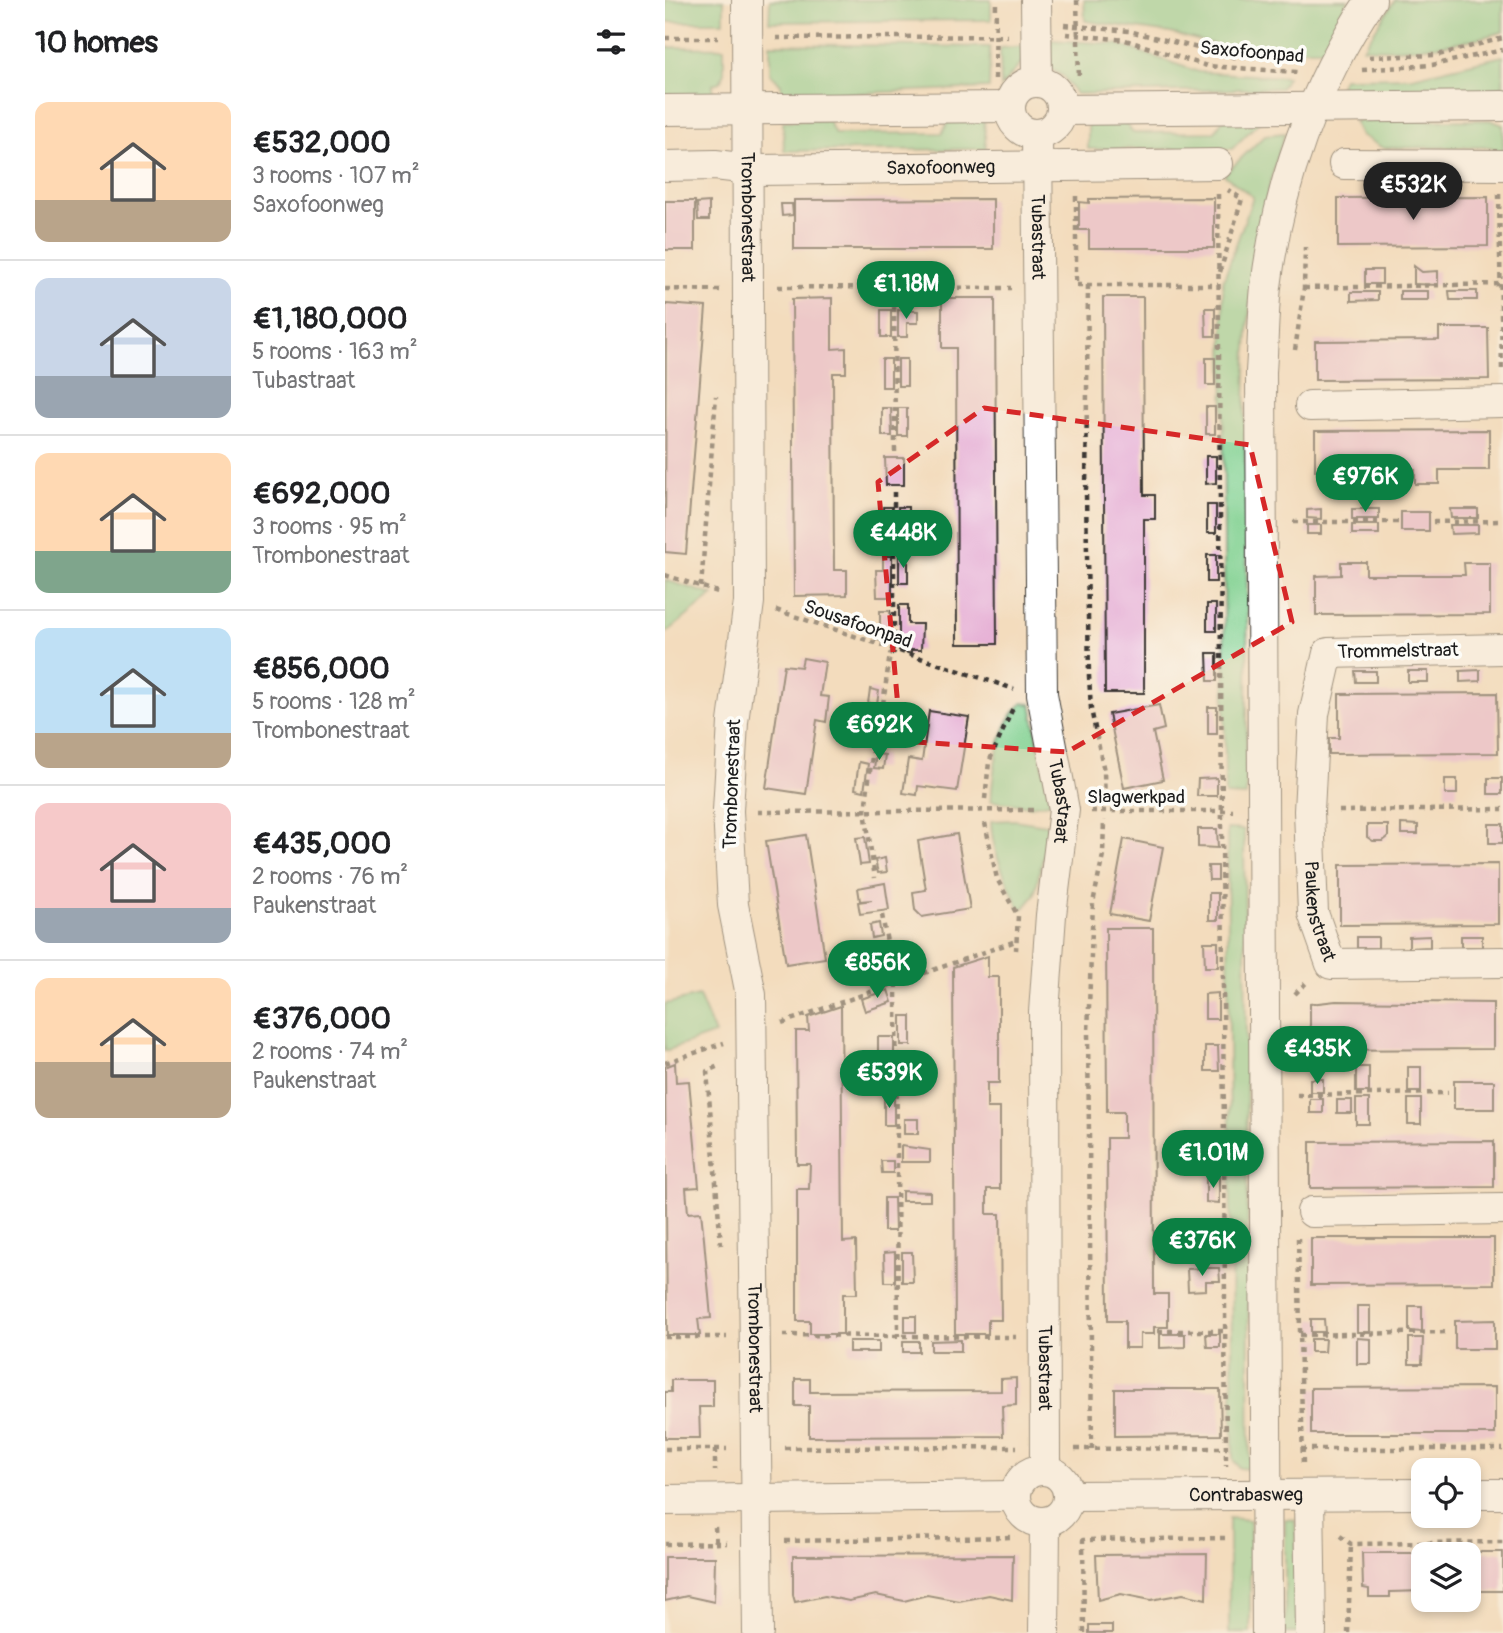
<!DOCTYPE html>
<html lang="en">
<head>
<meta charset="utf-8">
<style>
  body { margin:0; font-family:Pangolin,sans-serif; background:#f2f2f2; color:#202124; height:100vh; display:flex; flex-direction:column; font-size:26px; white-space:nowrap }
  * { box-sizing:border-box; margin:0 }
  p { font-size:23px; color:#757577 }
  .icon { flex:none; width:38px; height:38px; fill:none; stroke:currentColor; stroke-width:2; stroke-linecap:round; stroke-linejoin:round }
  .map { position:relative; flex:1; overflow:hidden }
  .sheet { display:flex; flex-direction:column; background:#fff; width:665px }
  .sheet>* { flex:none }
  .controls { position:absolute; left:746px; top:1458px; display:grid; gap:14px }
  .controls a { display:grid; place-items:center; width:70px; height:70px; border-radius:14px; background:#fff; box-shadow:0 4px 10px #0003; font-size:35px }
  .price { position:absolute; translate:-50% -60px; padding:0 16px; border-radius:24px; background:#0b8043; color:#fff; font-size:23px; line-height:46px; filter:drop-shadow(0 2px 4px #0008) }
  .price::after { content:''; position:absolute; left:50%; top:42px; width:21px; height:16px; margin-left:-10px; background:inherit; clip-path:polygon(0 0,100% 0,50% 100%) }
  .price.on { background:#222; color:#fff }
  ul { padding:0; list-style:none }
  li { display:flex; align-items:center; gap:21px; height:175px; padding:0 35px }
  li+li { border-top:2px solid #e0e0e0 }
  li span { display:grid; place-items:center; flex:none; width:196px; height:140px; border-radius:14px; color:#555 }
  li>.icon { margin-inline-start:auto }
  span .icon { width:84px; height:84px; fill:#fffc; stroke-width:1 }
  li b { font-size:30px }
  h2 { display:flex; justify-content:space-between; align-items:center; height:84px; padding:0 35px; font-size:30px }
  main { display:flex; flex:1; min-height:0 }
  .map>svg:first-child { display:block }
</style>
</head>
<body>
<main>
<section class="sheet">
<h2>10 homes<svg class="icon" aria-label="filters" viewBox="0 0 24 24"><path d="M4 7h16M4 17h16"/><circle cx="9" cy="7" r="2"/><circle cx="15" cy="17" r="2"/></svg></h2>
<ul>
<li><span style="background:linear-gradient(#ffd9b3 70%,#b9a48a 0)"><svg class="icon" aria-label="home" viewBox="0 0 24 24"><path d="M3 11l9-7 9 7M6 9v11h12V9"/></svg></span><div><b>€532,000</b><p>3 rooms · 107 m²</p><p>Saxofoonweg</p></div></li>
<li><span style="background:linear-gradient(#c9d6e8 70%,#9aa5b1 0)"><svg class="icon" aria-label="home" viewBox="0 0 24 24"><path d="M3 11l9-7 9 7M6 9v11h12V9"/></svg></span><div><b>€1,180,000</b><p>5 rooms · 163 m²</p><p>Tubastraat</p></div></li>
<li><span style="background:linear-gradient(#ffd9b3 70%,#7fa58c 0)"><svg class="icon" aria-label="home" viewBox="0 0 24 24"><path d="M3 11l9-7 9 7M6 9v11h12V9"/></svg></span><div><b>€692,000</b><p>3 rooms · 95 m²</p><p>Trombonestraat</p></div></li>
<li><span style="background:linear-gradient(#bfe0f5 75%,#b9a48a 0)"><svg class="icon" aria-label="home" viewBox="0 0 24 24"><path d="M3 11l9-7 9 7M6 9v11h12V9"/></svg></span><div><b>€856,000</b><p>5 rooms · 128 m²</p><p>Trombonestraat</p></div></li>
<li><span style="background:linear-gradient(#f6c9c9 75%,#9aa5b1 0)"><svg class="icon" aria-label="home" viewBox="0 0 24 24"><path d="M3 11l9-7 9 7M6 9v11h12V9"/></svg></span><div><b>€435,000</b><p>2 rooms · 76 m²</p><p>Paukenstraat</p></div></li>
<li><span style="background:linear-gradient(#ffd9b3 60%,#b9a48a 0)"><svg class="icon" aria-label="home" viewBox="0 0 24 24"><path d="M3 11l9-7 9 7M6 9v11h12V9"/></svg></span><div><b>€376,000</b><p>2 rooms · 74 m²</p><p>Paukenstraat</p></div></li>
</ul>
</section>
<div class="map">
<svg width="838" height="1633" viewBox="0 0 838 1633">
  <rect width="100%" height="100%" fill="#fdfcf7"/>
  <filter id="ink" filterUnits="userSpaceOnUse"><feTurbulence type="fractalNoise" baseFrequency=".0143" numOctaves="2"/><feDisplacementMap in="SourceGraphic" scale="14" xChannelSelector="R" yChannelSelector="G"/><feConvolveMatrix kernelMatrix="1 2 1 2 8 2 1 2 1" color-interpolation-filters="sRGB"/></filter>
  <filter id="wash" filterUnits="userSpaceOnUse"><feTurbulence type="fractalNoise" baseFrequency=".00686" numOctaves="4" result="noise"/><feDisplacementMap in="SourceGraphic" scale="28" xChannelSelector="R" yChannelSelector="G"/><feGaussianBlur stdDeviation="1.57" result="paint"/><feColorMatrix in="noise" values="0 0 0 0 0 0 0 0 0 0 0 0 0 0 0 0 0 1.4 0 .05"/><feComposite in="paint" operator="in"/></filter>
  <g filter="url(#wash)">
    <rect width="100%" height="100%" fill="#f3dcbd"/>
    <g fill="#80d090" stroke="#4e7656" stroke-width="2">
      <rect x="0" y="0" width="59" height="22"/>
      <polygon points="105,0 326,0 326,20 104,22"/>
      <polygon points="419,0 683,0 659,49 571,50 505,33 420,21"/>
      <path d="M730 0H838V32C792 44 746 52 698 48Z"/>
      <polygon points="385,40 452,44 534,72 622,77 616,88 411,94 398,76 385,69"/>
      <polygon points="105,44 325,47 324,88 117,96 116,84 105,74"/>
      <polygon points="359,46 358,61 336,87 335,48"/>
      <polygon points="0,47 59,48 59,75 55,82 48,84 48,96 0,96"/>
      <polygon points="838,56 838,86 822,92 674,88 678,78 747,77"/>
      <polygon points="285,119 319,120 321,149 119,151 118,121 163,120 170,134 277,133"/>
      <polygon points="458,119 468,133 550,132 558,119 596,120 567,149 423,149 423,123"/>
      <polygon points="825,120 838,125 838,156 825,147 718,148 696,135 689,121"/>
      <path d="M620 133C570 279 580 437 582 589 583 658 582 727 581 796L560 795 558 281 588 197 559 175 600 135Z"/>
      <polygon points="0,580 48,595 0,634"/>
      <path d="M358 703 366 704 385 803 365 806 326 801C328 773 333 722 358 703Z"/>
      <path d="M349 820 382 825 383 835 369 896 359 908H354C341 878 327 854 326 821Z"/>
      <polygon points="562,829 579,830 585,1469 575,1468 568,1460"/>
      <polygon points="34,996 50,1034 0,1051 0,1004"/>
      <polygon points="564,1518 585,1520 585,1633 564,1633"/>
      <polygon points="620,1519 630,1520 635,1633 620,1633"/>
    </g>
    <g id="blocks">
      <g fill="#e6b0d5">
        <polygon points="823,197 823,246 673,247 673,198"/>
        <polygon points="549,198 549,248 424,248 424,230 414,230 414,202 424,203 424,199"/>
        <polygon points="328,199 328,249 129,249 129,200"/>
        <rect x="0" y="201" width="30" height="49"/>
        <polygon points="44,202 44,220 33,220 32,203"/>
        <polygon points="116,204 127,204 128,215 117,216"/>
        <polygon points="749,266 757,272 773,271 773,285 749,284"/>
        <rect x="700" y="270" width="17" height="14"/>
        <rect x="254" y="273" width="15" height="11"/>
        <rect x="735" y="291" width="28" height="9"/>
        <polygon points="784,291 812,291 812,300 785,300"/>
        <polygon points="686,292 713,292 713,300 686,301"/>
        <polygon points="438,297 478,297 479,495 490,495 490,519 479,519 479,693 440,693"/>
        <polygon points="167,298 167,349 181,348 181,373 168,373 169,570 182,570 182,595 129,596 127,299"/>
        <polygon points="277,298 330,298 332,644 292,644 291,348 277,348"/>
        <polygon points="1,304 41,307 21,554 0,552"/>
        <polygon points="540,308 550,308 550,336 541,336"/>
        <rect x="216" y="310" width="10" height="27"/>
        <polygon points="233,310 253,311 253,323 242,323 242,337 233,337"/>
        <polygon points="774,328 823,328 824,379 650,380 650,341 774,340"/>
        <rect x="541" y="358" width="9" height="27"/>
        <rect x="217" y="359" width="9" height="28"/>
        <rect x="233" y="359" width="9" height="27"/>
        <rect x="541" y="407" width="9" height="27"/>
        <polygon points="217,408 226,408 227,436 217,436"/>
        <rect x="233" y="408" width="9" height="28"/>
        <polygon points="824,430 824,470 774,470 774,484 750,484 750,470 650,471 650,431"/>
        <polygon points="541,456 551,456 551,483 541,484"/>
        <polygon points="220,458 239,458 239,485 221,485"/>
        <rect x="542" y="505" width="9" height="28"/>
        <rect x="218" y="507" width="9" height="27"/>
        <polygon points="233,507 243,507 243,534 234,534"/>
        <polygon points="656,509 656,519 642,518 642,510"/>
        <rect x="687" y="509" width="27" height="10"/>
        <polygon points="785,509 813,509 813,518 786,518"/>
        <rect x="736" y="512" width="28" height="19"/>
        <rect x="642" y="525" width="14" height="9"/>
        <rect x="687" y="525" width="27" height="9"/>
        <polygon points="785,525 813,525 813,533 786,534"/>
        <rect x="542" y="555" width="9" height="27"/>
        <polygon points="218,556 227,556 227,597 212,597 211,570 218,570"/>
        <rect x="234" y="556" width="9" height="27"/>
        <polygon points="676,562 701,562 701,575 800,575 799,563 825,563 825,614 651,615 651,576 676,575"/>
        <rect x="542" y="604" width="9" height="27"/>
        <polygon points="234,605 243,605 243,624 257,624 256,650 246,650 246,654 234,650"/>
        <polygon points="215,611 225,611 225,645 211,639 211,632 215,632"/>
        <polygon points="542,653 552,653 552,681 543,681"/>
        <polygon points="138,658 160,662 155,696 164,697 161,722 152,720 141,794 101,788 119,665 136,667"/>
        <polygon points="815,670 815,681 795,682 795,671"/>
        <polygon points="690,671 711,671 711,682 691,682"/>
        <rect x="743" y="671" width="20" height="11"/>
        <polygon points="205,689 214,691 212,704 203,703"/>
        <polygon points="832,693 833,753 664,754 664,738 674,738 674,694"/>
        <polygon points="494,705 499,729 488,732 498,780 459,788 444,714"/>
        <rect x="543" y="707" width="9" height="27"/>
        <polygon points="264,711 304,717 292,791 253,786 252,795 238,793 243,759 257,761"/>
        <polygon points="204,714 223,717 219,744 201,741"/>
        <polygon points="211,754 220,755 218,769 209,768"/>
        <polygon points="194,762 203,764 199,791 190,789"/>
        <polygon points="552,778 552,796 532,796 533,779"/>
        <rect x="823" y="778" width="14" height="16"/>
        <rect x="780" y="779" width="12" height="15"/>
        <polygon points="736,824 753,825 753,834 736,834"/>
        <rect x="824" y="824" width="14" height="19"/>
        <polygon points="702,825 723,825 723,837 718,841 708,841 702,837"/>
        <polygon points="533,829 552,829 553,848 533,847"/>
        <polygon points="292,834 305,909 257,917 250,910 248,892 261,890 253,841"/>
        <polygon points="141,835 160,958 121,964 101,841"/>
        <polygon points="200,837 204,864 195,865 191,838"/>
        <polygon points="459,839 498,847 484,921 445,914"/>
        <polygon points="220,858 222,872 213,873 210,860"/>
        <polygon points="833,864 833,924 675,925 675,865"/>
        <polygon points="543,866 553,866 553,880 544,880"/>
        <polygon points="220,883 224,910 195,914 193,902 207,900 195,901 193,888"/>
        <rect x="544" y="893" width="9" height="27"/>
        <polygon points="214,923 216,936 207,938 205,925"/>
        <polygon points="441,928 488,928 489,1294 503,1294 503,1327 489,1327 489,1334 475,1334 475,1348 460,1348 460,1321 443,1321 442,1138 459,1138 459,1112 442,1112"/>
        <polygon points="765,936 765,947 744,948 744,937"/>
        <rect x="796" y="936" width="21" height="11"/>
        <rect x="692" y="937" width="21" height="11"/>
        <polygon points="539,942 553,942 553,967 540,967"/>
        <polygon points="323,956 323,977 334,977 334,1083 322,1083 322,1108 335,1108 335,1189 322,1189 322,1214 335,1214 336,1320 323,1320 323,1334 290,1334 288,967"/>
        <polygon points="223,990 227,1002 200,1011 196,999"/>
        <polygon points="553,993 553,1019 540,1019 540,994"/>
        <polygon points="671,1001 828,1003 828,1049 645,1050 645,1004"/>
        <polygon points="176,1006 178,1242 191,1241 192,1294 178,1294 178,1334 145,1334 145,1321 132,1321 132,1189 144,1189 145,1164 132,1164 131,1031 144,1031 143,1017"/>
        <rect x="236" y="1016" width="10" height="29"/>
        <polygon points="213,1037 229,1037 229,1074 219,1074 218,1058 213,1058"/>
        <polygon points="540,1046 553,1046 554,1071 540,1071"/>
        <polygon points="10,1063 11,1082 24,1081 34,1187 21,1188 23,1213 36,1212 39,1239 46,1318 33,1319 35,1335 2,1335 0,1067"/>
        <rect x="691" y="1067" width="13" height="25"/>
        <rect x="743" y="1067" width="13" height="25"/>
        <rect x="645" y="1079" width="13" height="13"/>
        <rect x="789" y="1081" width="40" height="28"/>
        <rect x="219" y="1095" width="10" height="30"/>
        <rect x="645" y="1099" width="13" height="14"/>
        <rect x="691" y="1099" width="13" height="25"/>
        <rect x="743" y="1099" width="13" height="25"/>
        <rect x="672" y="1100" width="15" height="13"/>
        <rect x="239" y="1119" width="14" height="15"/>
        <polygon points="829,1141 829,1187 645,1188 645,1142"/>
        <polygon points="236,1146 265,1150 265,1162 236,1162"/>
        <polygon points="216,1161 228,1161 228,1173 217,1173"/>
        <polygon points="541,1177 554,1177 554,1203 541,1202"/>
        <polygon points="237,1191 265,1192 265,1201 237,1201"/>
        <polygon points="219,1198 229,1198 230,1231 219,1231"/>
        <polygon points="541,1229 554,1229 555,1254 541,1255"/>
        <polygon points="646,1238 829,1238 829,1284 646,1285"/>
        <polygon points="230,1252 230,1282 220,1282 219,1253"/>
        <polygon points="237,1252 247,1252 248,1282 237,1282"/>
        <polygon points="541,1268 554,1268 555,1281 541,1281 541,1290 523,1291 522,1269"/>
        <rect x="692" y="1306" width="13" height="26"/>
        <polygon points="744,1306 757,1306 757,1332 744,1331"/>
        <rect x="240" y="1316" width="11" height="16"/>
        <polygon points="646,1319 659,1319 660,1332 646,1332"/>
        <polygon points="830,1320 830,1349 790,1349 790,1321"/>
        <polygon points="495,1334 520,1334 520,1347 495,1348"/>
        <polygon points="541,1334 555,1334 555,1347 542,1347"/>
        <polygon points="692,1338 706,1339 706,1364 692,1364"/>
        <polygon points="744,1338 758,1338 757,1364 744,1364"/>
        <polygon points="646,1339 660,1339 659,1352 646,1352"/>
        <polygon points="296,1340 296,1351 266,1351 266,1341"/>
        <rect x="184" y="1341" width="30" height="11"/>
        <rect x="238" y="1341" width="16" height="11"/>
        <polygon points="351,1378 351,1405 337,1406 338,1436 144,1437 144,1406 130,1406 130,1379 145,1379 145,1392 336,1391 336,1379"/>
        <polygon points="6,1380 48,1380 48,1407 34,1407 35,1438 0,1438 0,1392 6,1392"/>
        <polygon points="830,1387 830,1434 646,1434 646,1388"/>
        <polygon points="450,1389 555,1389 556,1435 450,1436"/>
        <rect x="803" y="1552" width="35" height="39"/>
        <polygon points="697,1553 758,1553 758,1591 725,1592 725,1597 704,1597 704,1589 698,1588"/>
        <polygon points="542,1554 541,1599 518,1594 486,1600 456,1594 433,1600 431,1555"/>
        <polygon points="348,1555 347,1600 324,1595 294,1601 262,1595 239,1601 211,1595 184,1601 160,1596 130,1602 128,1595 128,1556"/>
        <polygon points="0,1557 50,1557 49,1602 22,1596 0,1601"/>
        <rect x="773" y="1600" width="24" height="5"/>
        <rect x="424" y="1625" width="23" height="8"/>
      </g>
    </g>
  </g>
  <g filter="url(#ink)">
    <use href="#blocks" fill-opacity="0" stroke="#3c3934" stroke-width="2"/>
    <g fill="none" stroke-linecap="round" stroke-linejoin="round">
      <g stroke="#3c3934" stroke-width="32">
        <g id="minor">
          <path id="s1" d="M82 0 84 602 68 722 63 811 68 905 86 995 93 1633"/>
          <polyline points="371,0 372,82"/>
          <circle cx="371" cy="108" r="26"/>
          <polyline points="0,110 344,107"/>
          <polyline points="397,110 838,106"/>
          <path id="s2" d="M372 135 377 694 399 810 386 915 379 1012 380 1470"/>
          <polyline points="679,164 838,165"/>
          <path id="s3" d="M0 166 50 165 93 170 553 164"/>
          <polyline points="645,406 838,402"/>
          <path id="s4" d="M838 649 663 653 649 714 644 811 648 913 666 964 838 962"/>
          <polyline points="647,1212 838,1209"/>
          <circle cx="377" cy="1496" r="26"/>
          <polyline points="803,1494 838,1494"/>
          <polyline points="644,1495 646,1633"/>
          <path id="s5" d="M404 1496 758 1494"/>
          <polyline points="0,1500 351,1496"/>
          <polyline points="379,1633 380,1523"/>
          <path d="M602 1633 596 372C598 344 598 315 601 287 613 186 649 84 706 0"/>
        </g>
      </g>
      <g stroke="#3c3934" stroke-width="4.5" stroke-dasharray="5 5" stroke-linecap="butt">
        <polyline points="412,0 414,80"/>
        <polyline points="399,25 464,31 569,57 638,57"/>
        <polyline points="401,34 460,40 542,66 632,72"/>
        <polyline points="0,38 53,38"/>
        <polyline points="111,38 343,36"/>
        <polyline points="704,57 773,55 838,38"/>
        <polyline points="697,70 767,65 838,50"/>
        <polyline points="330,79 331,0"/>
        <polyline points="553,194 561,1466"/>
        <polyline points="834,194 837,374"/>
        <polyline points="411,196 411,285 553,285"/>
        <polyline points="555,272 577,199 563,190"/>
        <polyline points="423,285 421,493 424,676 426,709 439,771 440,804"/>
        <polyline points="113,287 346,288"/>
        <polyline points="229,287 230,455"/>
        <polyline points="639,288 836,284"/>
        <polyline points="0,289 55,290"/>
        <polyline points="630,350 639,288 640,247"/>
        <polyline points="628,522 733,522"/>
        <polyline points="768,522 838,521"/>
        <polyline points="0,575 56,593"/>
        <polyline points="36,587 51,396"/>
        <polyline points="111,610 349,689"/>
        <polyline points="218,704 225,654 229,652 229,489"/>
        <polyline points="208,748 200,811 210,878"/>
        <polyline points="320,799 324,762 348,708"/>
        <polyline points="426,811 568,811"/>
        <polyline points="674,811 838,809"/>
        <polyline points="93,812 368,810"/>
        <polyline points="320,823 332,879 353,916 351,950"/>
        <polyline points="217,915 222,942 238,980"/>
        <polyline points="231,983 233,1336"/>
        <polyline points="630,994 643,981"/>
        <polyline points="117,1023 351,941"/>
        <polyline points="0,1063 59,1043"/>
        <polyline points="632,1095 783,1093"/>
        <polyline points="633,1238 638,1467"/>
        <polyline points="56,1245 42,1071 56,1065"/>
        <polyline points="493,1331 560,1331"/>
        <polyline points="118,1335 351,1337"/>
        <polyline points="635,1335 783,1332"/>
        <polyline points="0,1337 62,1337"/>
        <polyline points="120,1448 352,1447"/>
        <polyline points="0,1449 62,1449"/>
        <polyline points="50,1449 50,1471"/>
        <polyline points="410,1449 562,1448"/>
        <polyline points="427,1449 423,1033 428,903 438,855 439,820"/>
        <polyline points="636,1449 838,1449"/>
        <polyline points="50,1527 51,1543"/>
        <polyline points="675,1536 686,1544 838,1542"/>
        <polyline points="120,1541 350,1537"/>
        <polyline points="0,1544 62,1543"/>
        <polyline points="419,1633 418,1540 560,1538"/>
        <polyline points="683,1633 686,1544"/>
      </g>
      <use href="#minor" stroke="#fff" stroke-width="30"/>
    </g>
  </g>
  <path d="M0 0H838V1633H0ZM319 408 585 445 627 622 402 752 236 741 213 482Z" fill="#f3dcbd" fill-opacity=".55" fill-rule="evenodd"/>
  <path fill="none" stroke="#d62828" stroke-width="5" stroke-dasharray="14 9" stroke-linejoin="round" d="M319 408 585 445 627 622 402 752 236 741 213 482Z"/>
  <g text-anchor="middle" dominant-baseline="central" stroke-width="7" stroke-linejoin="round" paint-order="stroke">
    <g font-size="19" fill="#1c1c1c" stroke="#fdfcf7">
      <text transform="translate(587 52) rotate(5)">Saxofoonpad</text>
      <text stroke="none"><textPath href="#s3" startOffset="276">Saxofoonweg</textPath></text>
      <text stroke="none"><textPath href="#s1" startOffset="217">Trombonestraat</textPath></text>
      <text stroke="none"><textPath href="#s2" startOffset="102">Tubastraat</textPath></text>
      <text transform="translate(193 624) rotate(19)">Sousafoonpad</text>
      <text transform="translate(733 651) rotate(-1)">Trommelstraat</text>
      <text transform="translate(67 784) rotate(-88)">Trombonestraat</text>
      <text x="471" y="797">Slagwerkpad</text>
      <text stroke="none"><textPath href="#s2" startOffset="668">Tubastraat</textPath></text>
      <text stroke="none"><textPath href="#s4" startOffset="436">Paukenstraat</textPath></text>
      <text stroke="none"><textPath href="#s1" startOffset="1351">Trombonestraat</textPath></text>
      <text stroke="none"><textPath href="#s2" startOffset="1236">Tubastraat</textPath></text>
      <text stroke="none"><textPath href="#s5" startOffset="177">Contrabasweg</textPath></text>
    </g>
  </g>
</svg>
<div class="controls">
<a><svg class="icon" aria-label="locate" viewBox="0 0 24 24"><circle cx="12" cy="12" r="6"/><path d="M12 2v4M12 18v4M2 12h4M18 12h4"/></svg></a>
<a><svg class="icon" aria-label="layers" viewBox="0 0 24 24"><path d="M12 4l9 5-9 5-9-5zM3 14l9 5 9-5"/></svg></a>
</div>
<b class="price on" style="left:748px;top:222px">€532K</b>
<b class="price" style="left:241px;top:321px">€1.18M</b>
<b class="price" style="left:700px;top:514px">€976K</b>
<b class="price" style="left:238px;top:570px">€448K</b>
<b class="price" style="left:214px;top:762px">€692K</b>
<b class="price" style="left:212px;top:1000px">€856K</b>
<b class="price" style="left:652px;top:1086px">€435K</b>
<b class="price" style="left:224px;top:1110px">€539K</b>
<b class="price" style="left:548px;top:1190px">€1.01M</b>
<b class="price" style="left:537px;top:1278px">€376K</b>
</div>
</main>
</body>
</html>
